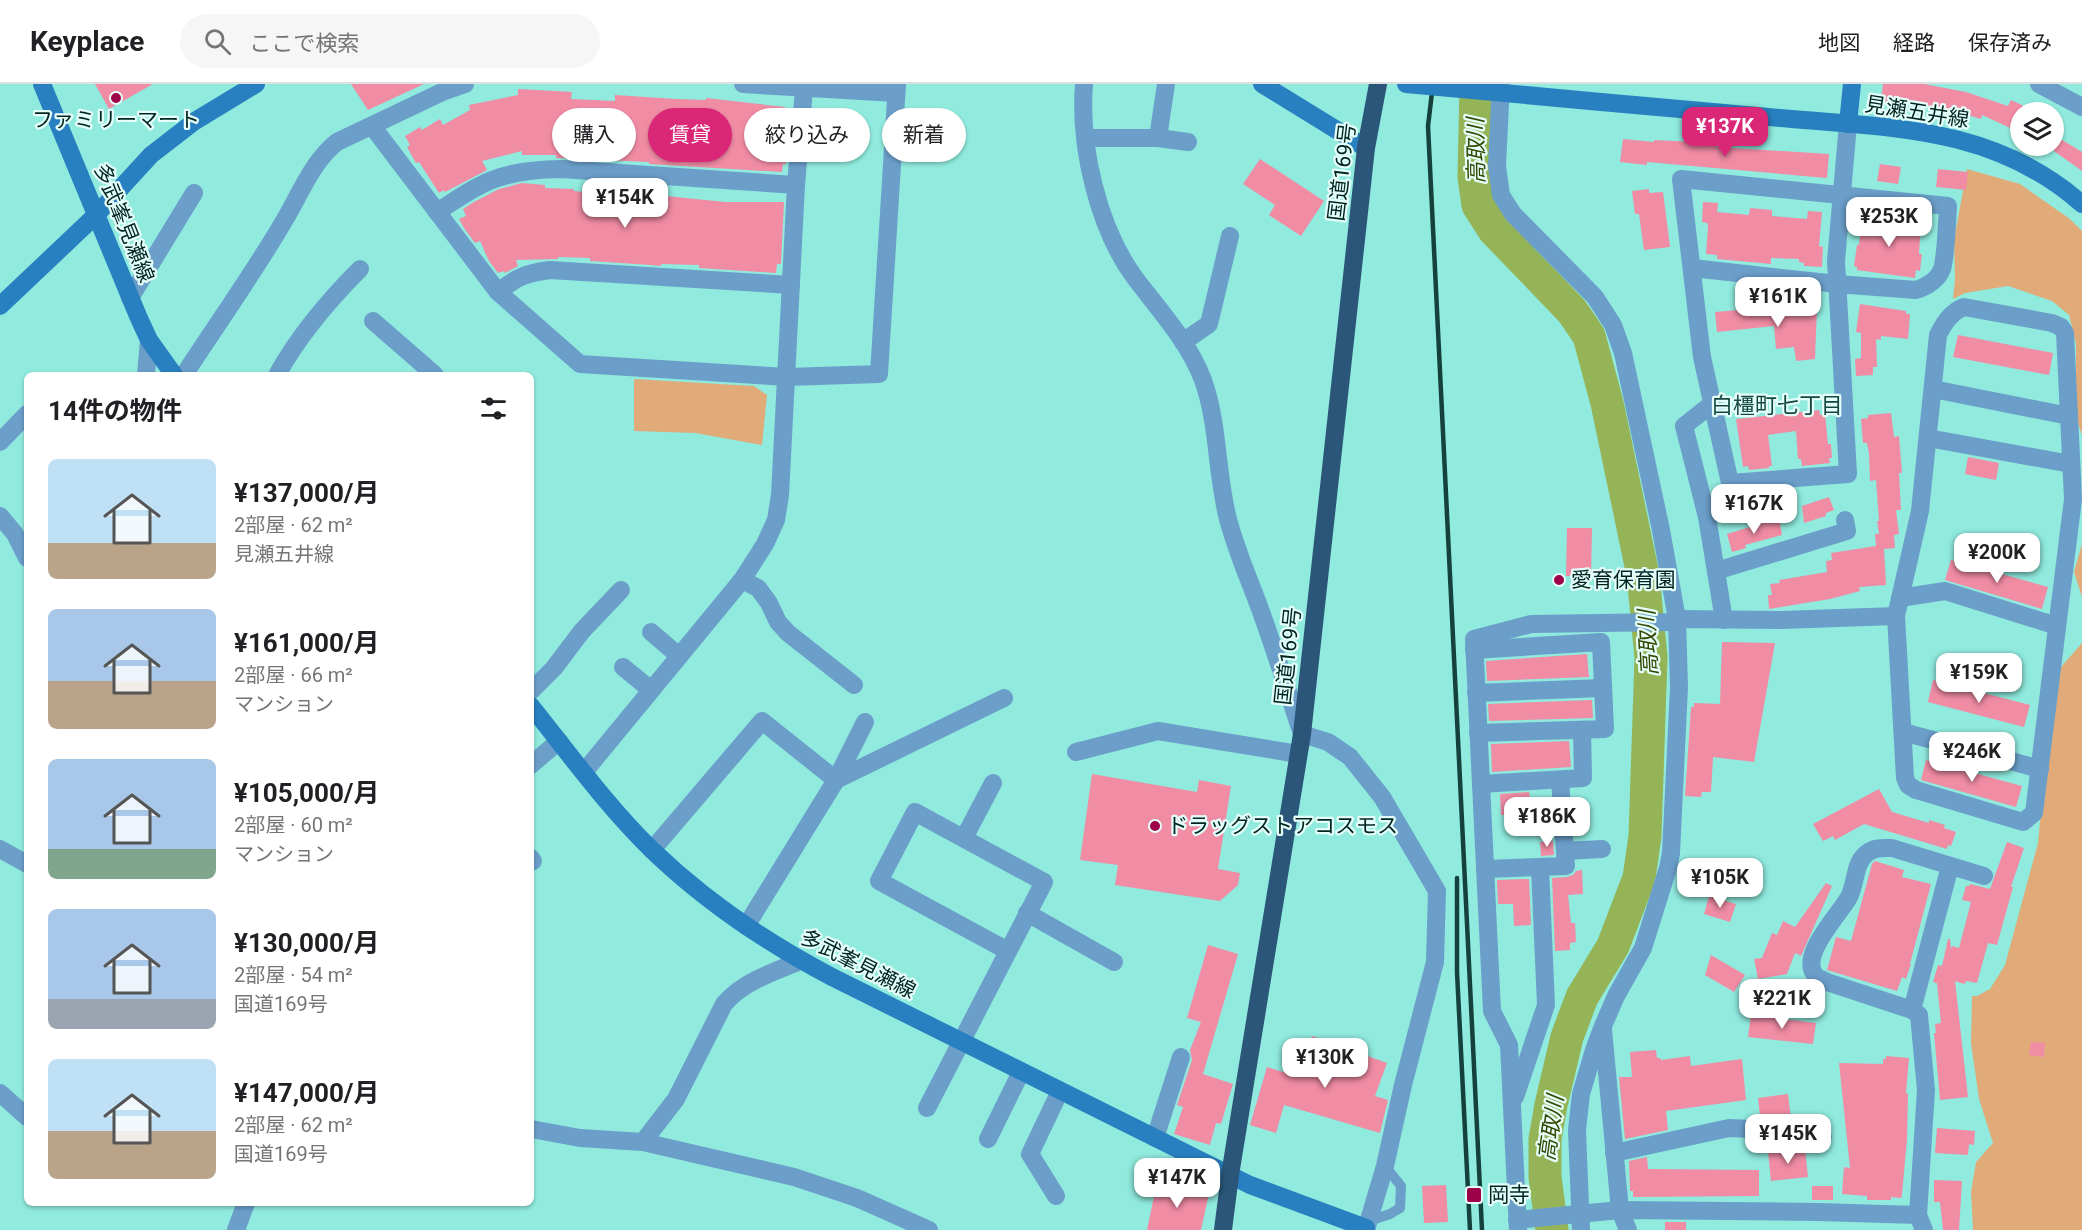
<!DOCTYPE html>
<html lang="ja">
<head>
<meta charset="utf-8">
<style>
  body { margin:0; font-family:Roboto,"Noto Sans JP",sans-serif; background:#f6f6f6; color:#202124; height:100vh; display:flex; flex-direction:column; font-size:22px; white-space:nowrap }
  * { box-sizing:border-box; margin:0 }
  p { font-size:20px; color:#757577 }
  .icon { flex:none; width:33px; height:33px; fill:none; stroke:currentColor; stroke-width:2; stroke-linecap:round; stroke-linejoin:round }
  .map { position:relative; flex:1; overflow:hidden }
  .sheet { position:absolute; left:24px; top:288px; width:510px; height:834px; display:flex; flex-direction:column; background:#fff; border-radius:9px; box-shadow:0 2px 4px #0004 }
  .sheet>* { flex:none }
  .guide { position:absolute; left:552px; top:24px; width:570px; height:54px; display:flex; gap:12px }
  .tools { position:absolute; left:2010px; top:18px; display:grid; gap:12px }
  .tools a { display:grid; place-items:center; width:54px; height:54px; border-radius:50%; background:#fff; box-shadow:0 2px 4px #0004; font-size:30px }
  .price { position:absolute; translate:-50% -51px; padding:0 14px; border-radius:12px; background:#fff; color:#222; font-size:20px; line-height:39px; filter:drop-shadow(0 2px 3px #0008) }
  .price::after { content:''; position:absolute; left:50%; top:36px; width:18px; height:14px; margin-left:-9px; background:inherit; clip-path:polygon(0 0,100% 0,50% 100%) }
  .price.on { background:#db2777; color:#fff }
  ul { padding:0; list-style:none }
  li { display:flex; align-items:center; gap:18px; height:150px; padding:0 24px }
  li span { display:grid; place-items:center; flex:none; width:168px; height:120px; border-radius:9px; color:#555 }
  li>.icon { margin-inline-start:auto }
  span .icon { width:72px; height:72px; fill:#fffc; stroke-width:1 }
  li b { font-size:26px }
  h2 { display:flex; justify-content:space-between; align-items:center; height:72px; padding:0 24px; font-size:26px }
  .pill { padding:0 21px; border-radius:27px; background:#fff; box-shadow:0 2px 4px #0004; font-size:21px; line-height:54px }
  .pill.on { background:#db2777; color:#fff }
  header { display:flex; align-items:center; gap:36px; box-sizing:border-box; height:84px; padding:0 30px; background:#fff; border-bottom:2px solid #e0e0e0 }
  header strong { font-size:28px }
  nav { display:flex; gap:33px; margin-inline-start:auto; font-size:21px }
  .search { width:420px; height:54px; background:#f6f6f6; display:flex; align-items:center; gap:15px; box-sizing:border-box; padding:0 21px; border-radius:33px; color:#757577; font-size:22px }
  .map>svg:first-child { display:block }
</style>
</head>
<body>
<header>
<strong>Keyplace</strong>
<div class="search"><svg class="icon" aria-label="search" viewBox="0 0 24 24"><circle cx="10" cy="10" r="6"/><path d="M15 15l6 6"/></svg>ここで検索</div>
<nav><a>地図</a><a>経路</a><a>保存済み</a></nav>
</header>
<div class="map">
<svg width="2082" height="1146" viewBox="0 0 2082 1146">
  <rect width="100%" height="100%" fill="#90eade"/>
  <g fill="#e0ab78">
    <polygon points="1967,85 2020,100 2070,135 2082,147 2082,351 2076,333 2076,260 2069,231 2052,217 2008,202 1965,209 1953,215 1955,195 1954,156"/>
    <polygon points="634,295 754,302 767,311 762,361 695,349 634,347"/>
    <polygon points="2082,460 2082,513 2074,488"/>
    <polygon points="2082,559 2082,1146 1973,1146 1971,1108 1976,1078 1993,1059 1979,1015 1971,959 1972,912 1977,912 1990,905 2005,881 2038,759 2053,602 2061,583"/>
  </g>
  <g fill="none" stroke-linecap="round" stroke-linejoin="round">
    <polyline stroke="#95b457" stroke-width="33" points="1476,0 1474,93 1478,121 1494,146 1572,227 1589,252 1607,319 1643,491 1651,573 1645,752 1639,794 1613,862 1582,913 1567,953 1551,1021 1545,1055 1545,1093 1552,1146"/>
  </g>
  <g fill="#f18ca5">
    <polygon points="95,0 153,0 109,25"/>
    <polygon points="351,0 424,0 368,26"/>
    <polygon points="1883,0 1924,0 1966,8 2008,22 2011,16 2028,24 2025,28 2020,28 2020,39 2017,47 1982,31 1981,35 1951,26 1901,17 1901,20 1881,17"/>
    <polygon points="518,5 572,8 571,15 615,17 615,11 676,15 706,16 706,14 785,23 784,29 791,30 786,80 783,80 782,88 649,80 649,78 556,74 556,71 522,71 522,67 482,77 487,86 445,108 444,106 439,109 419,78 416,79 407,63 410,61 405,52 420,43 422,46 440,35 443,41 470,26 469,21 518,11"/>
    <polygon points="2054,51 2082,68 2082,87 2054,67"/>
    <polygon points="1623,55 1654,58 1654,56 1695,58 1717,61 1716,63 1829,70 1827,94 1647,78 1647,81 1620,78"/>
    <polygon points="1260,75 1324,117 1301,152 1269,131 1275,121 1243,100"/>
    <polygon points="1880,80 1901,83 1898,100 1877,97"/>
    <polygon points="1938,85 1968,88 1966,106 1936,103"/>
    <polygon points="522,99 545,101 545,104 574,105 574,107 603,110 666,112 725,118 784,118 781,180 777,180 776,189 699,184 699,181 661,180 661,182 651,181 590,177 590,174 558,173 558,175 516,176 518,182 505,189 504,187 498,189 489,177 480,157 475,159 464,144 459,135 466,132 463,125 474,118 499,105"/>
    <polygon points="1649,105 1649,109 1663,108 1670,163 1644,166 1639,130 1635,130 1632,107"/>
    <polygon points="1703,118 1718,119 1717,128 1749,131 1750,124 1772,126 1772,132 1807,135 1808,127 1822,128 1819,162 1823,163 1822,183 1804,182 1804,179 1799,178 1799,175 1771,174 1771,180 1717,175 1717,171 1706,170 1708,142 1707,139 1702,138"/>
    <polygon points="1867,134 1921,139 1919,170 1922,170 1920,187 1916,186 1915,194 1857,186 1857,183 1854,182 1857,161 1859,161 1862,135 1866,136"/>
    <polygon points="1860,220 1906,227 1906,230 1910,230 1908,255 1881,252 1881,256 1876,255 1877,283 1873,283 1873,291 1856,292 1855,275 1861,274 1861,249 1856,248"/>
    <polygon points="1817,224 1815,275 1796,277 1794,263 1776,265 1774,242 1717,248 1715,228 1739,226 1739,229 1779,225 1780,227"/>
    <polygon points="1958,251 2053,269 2049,291 1953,273"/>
    <polygon points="1819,326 1820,331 1825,330 1828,360 1831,360 1832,374 1829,374 1830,379 1802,382 1801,375 1798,375 1796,347 1768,351 1772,382 1769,382 1769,384 1749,386 1748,382 1743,383 1736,335"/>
    <polygon points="1891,329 1894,353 1899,352 1902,389 1899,389 1901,426 1896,426 1899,450 1894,451 1895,464 1884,465 1886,501 1859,503 1860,507 1830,515 1769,525 1768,511 1772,511 1770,500 1780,499 1779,496 1827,488 1826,477 1832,476 1831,469 1876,462 1875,450 1879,450 1877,437 1879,437 1876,396 1870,397 1869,370 1867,359 1863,359 1861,335 1868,334 1868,331"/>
    <polygon points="1968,373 1999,379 1996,396 1965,390"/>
    <polygon points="1829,413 1834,426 1826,429 1826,432 1804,439 1802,422"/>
    <polygon points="1779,434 1782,451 1745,461 1746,464 1732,468 1727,450"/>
    <polygon points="1567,444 1592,444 1591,493 1566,492"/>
    <polygon points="1951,476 2048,503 2042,525 1945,496"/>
    <polygon points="1722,558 1775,559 1754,678 1713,673 1711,708 1702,708 1701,713 1685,712 1691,623 1694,623 1694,619 1720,620"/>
    <polygon points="1587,570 1589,593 1487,597 1486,577"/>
    <polygon points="1933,596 2030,621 2024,643 1928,618"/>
    <polygon points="1592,616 1593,634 1489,637 1488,620"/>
    <polygon points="1569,657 1571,683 1492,688 1491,660"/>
    <polygon points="1926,676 2022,702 2016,723 1921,696"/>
    <polygon points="1092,690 1197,708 1199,696 1231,702 1218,785 1240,789 1238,801 1220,817 1115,801 1118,781 1080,776"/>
    <polygon points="1879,705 1892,728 1929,739 1929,736 1945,741 1944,744 1956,748 1951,762 1948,761 1947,765 1864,740 1835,756 1833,752 1823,757 1813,740"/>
    <polygon points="1529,708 1530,714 1540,713 1540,729 1501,731 1500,710"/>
    <polygon points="1553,757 1554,771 1541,772 1540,758"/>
    <polygon points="2007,758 2024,764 2011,803 2013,803 1997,861 1988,859 1977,899 1967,897 1964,900 1955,897 1968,1013 1940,1016 1934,949 1936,949 1935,940 1941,939 1937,899 1933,898 1938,881 1942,882 1948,855 1950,855 1951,865 1952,862 1959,864 1971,818 1962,816 1966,802 1969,802 1970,800 1990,805"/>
    <polygon points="1875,777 1904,786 1902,793 1931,800 1910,880 1911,880 1906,895 1902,893 1897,907 1827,886 1836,853 1851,857 1872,780"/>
    <polygon points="1582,786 1583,810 1568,811 1571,839 1575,839 1576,858 1570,859 1570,866 1555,867 1552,794 1567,793 1573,791 1576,787"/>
    <polygon points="1529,795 1531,841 1514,842 1513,820 1498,820 1497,796"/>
    <polygon points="1826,799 1832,802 1801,872 1795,869 1787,890 1758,895 1754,875 1762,874 1772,849 1777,851 1783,837 1795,843"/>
    <polygon points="1709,812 1736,820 1730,838 1704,830"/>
    <polygon points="1208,861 1238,870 1203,990 1233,1000 1221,1040 1216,1039 1210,1061 1174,1050 1183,1023 1177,1021 1192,976 1190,966 1201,938 1187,934"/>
    <polygon points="1711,871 1745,891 1734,908 1705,891"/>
    <polygon points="1751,931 1816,939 1813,960 1748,953"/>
    <polygon points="1312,952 1387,979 1375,1012 1388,1016 1380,1049 1284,1021 1276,1049 1250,1041 1267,983 1296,992"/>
    <polygon points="2031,958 2045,959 2044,973 2029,971"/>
    <polygon points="1656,966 1657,974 1660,974 1661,976 1690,972 1691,982 1742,975 1746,1016 1666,1027 1668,1046 1625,1055 1619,993 1632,993 1630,968"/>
    <polygon points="1886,972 1909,974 1906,1009 1908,1010 1907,1055 1902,1110 1901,1114 1891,1113 1891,1116 1867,1116 1867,1112 1842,1110 1844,1083 1850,1084 1839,979 1883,980 1883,975 1886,975"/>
    <polygon points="1788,1010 1791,1035 1802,1036 1803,1043 1770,1045 1765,1041 1764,1032 1760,1032 1758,1014"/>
    <polygon points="1937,1044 1975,1047 1974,1061 1969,1060 1968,1071 1935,1069"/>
    <polygon points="1805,1065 1808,1093 1771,1097 1768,1067"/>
    <polygon points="1647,1073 1648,1085 1759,1086 1759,1112 1633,1113 1633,1107 1630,1107 1629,1077"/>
    <polygon points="1934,1096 1962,1097 1959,1146 1943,1146 1940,1118 1934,1118"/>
    <polygon points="1157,1098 1203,1107 1208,1114 1201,1146 1147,1146"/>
    <polygon points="1446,1101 1448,1138 1424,1139 1422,1102"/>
    <rect x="1812" y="1102" width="21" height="14"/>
    <rect x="1665" y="1138" width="21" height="8"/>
  </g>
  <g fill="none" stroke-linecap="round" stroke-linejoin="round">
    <polyline stroke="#6b9ec9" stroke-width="10" points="1369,1137 1390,1130 1400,1124 1401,1102 1385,1082"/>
    <g stroke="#6b9ec9" stroke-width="18">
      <polyline points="743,0 896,9"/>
      <path d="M1084 0C1079 62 1098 144 1135 194 1160 227 1188 257 1203 296 1219 341 1216 389 1228 435 1236 466 1249 495 1260 525 1275 566 1288 608 1302 650L1328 658 1350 673 1382 713 1437 807 1435 878 1403 1001 1385 1082 1366 1146"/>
      <polyline points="1501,0 1497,82 1501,111 1513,130 1595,213 1613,241 1623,269 1661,446 1677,535 1679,603 1671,769 1668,784 1643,864 1616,912 1603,942 1594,966 1581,1010 1577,1046 1581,1146"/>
      <polyline points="2039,0 2082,23"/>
      <polyline points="372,42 498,208 580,280 787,293 879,290 897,0"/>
      <polyline points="1086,54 1158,54 1188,58"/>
      <polyline points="1158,54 1166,0"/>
      <path d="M437 128C485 96 502 86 561 85L796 101"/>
      <path d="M1692 184 1837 200 1916 206C1926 203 1938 196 1942 185 1946 173 1947 137 1948 122L1681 95 1702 273 1730 399 1848 390 1836 177 1848 40"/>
      <path d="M498 208C517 193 526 189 550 186L791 201"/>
      <polyline points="130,214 194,109"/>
      <path d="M1964 223 2052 239 2061 243 2065 249 2073 415 2034 729 2023 738 1916 706 1908 701 1905 694 1896 532 1920 427 1938 251C1944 239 1951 228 1964 223Z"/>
      <polyline points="373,237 435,291"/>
      <polyline points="1183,258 1209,240 1230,152"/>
      <polyline points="146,291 149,256"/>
      <path d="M184 291C217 240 253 190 284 137 301 109 311 79 337 58L442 8 465 0"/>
      <path d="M277 291C299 251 328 217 360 185"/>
      <polyline points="1933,305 2069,332"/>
      <polyline points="1713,319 1684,342 1707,433 1724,536"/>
      <polyline points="1928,354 2071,380"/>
      <polyline points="0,358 27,330"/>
      <polyline points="0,432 15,450 27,474"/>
      <polyline points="1716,487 1847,447 1845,436"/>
      <polyline points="742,496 758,504 769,519 778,538 788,549 854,601"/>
      <polyline points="1900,514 1945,507 2057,542"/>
      <polyline points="651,548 679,572"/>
      <polyline points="1474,566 1601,558 1605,645 1478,649"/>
      <polyline points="623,583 651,606"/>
      <polyline points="531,607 554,584 582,547 621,506"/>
      <polyline points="1476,609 1603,604"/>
      <polyline points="1903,648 2040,685"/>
      <polyline points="1076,668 1158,647 1298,670"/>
      <polyline points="531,681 559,657"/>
      <polyline points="584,688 742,496 765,460 776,436 780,411 796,101 804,5"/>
      <polyline points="1481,700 1583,694 1582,646"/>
      <polyline points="964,754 993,699"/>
      <polyline points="0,765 27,780"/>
      <polyline points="652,766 762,637 836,696 865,638"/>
      <polyline points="1565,767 1602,765"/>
      <polyline points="531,774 533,777"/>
      <polyline points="1485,785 1566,782 1560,696"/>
      <polyline points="1027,829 1114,878"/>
      <polyline points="746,842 836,696 1004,614"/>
      <polyline points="1912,926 1950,782"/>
      <polyline points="1603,946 1620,1126 1628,1146"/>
      <polyline points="0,1009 27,1033"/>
      <polyline points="1515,1013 1546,921 1540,784"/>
      <polyline points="927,1024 1044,798 915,728 879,797 1008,867"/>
      <polyline points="531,1045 580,1054 643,1058 794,1093 857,1114 929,1146"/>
      <polyline points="1155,1054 1181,973"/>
      <polyline points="988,1055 1021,988"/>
      <path d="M643 1058 676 1015 724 920C744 897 772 889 800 877"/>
      <polyline points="1614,1069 1729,1044 1751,1045 1767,1056 1823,1053"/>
      <polyline points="1056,1112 1030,1070 1060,1007"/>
      <polyline points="1517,1136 1620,1126 1818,1128 1918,1131"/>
      <polyline points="236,1146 246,1119"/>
      <polyline points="1518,1146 1509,961 1492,927 1474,555 1531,540 1669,538 1677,535 1781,536 1896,532"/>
      <path d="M1924 1146 1918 1131 1926 1006 1919 931 1912 926 1827 898C1823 896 1817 894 1815 891 1799 871 1840 830 1849 813 1856 800 1854 780 1866 770 1874 763 1882 764 1892 764L1984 792"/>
    </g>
    <g stroke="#2880c0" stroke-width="18">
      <polyline points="42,0 138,232 149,256 174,291"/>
      <polyline points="1262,0 1366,64"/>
      <path d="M1601 18C1665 24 1728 29 1792 35 1899 44 1997 45 2082 120"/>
      <polyline points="1848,40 1852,0"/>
      <polyline points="0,222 96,131 151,71 195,37 256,0"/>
      <path d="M531 622C570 671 608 723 652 766 705 817 767 859 832 893L1250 1101 1366 1144"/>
    </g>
    <polyline stroke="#2b5679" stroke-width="18" points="1223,1146 1230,1091 1302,650 1366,64 1378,0"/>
    <g stroke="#15413c" stroke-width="4.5">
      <polyline points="1433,0 1428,42 1482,1146"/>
      <polyline points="1457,794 1457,888 1470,1146"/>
    </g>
    <polyline stroke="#2880c0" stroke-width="18" points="1406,0 1601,18"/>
  </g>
  <g fill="#9e0248" stroke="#e5fefa" stroke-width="2">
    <circle cx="116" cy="14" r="6"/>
    <circle cx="1559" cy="496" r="6"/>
    <circle cx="1155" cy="742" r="6"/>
    <rect x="1466" y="1103" width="16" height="16" rx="3"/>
  </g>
  <g text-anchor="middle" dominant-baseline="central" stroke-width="4.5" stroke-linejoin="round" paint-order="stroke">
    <g font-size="21" fill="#002521" stroke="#e5fefa">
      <text transform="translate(1917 28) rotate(9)">見瀬五井線</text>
      <text transform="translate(1342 88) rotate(-83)">国道169号</text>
      <text transform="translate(124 139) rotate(68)">多武峯見瀬線</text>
      <text transform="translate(1288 572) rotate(-84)">国道169号</text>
      <text transform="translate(858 880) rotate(27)">多武峯見瀬線</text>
    </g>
    <g font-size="21" fill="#002521" stroke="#e5fefa" text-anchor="start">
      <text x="116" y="36" text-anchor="middle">ファミリーマート</text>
      <text x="1571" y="496">愛育保育園</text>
      <text x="1167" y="742">ドラッグストアコスモス</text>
      <text x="1488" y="1111">岡寺</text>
    </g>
    <g font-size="22" font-style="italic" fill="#354700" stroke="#e5fefa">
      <text transform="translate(1476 67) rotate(-91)">高取川</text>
      <text transform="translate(1648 559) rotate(-93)">高取川</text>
      <text transform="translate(1551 1044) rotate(-82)">高取川</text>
    </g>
    <g font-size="22" fill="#154741" stroke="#e5fefa">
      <text x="1777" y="321">白橿町七丁目</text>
    </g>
  </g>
</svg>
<div class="tools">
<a><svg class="icon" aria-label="layers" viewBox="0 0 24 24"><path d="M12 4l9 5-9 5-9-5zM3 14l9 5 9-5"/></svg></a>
</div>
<b class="price on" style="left:1725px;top:74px">¥137K</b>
<b class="price" style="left:625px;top:145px">¥154K</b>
<b class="price" style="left:1889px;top:164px">¥253K</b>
<b class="price" style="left:1778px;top:244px">¥161K</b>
<b class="price" style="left:1754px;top:451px">¥167K</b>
<b class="price" style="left:1997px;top:500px">¥200K</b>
<b class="price" style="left:1979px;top:620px">¥159K</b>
<b class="price" style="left:1972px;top:699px">¥246K</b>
<b class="price" style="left:1547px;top:764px">¥186K</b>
<b class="price" style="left:1720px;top:825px">¥105K</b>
<b class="price" style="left:1782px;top:946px">¥221K</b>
<b class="price" style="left:1325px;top:1005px">¥130K</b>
<b class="price" style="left:1788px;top:1081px">¥145K</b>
<b class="price" style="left:1177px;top:1125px">¥147K</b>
<div class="guide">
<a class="pill">購入</a>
<a class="pill on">賃貸</a>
<a class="pill">絞り込み</a>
<a class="pill">新着</a>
</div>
<section class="sheet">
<h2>14件の物件<svg class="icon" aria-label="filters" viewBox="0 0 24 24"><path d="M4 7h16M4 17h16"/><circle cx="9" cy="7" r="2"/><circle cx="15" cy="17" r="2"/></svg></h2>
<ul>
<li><span style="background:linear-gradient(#bfe0f5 70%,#b9a48a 0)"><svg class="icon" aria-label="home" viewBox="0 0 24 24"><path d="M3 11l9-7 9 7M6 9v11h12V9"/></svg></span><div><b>¥137,000/月</b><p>2部屋 · 62 m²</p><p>見瀬五井線</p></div></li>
<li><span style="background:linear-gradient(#a9c7e8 60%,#b9a48a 0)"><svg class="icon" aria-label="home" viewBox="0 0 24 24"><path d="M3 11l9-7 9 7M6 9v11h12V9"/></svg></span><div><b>¥161,000/月</b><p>2部屋 · 66 m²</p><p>マンション</p></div></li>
<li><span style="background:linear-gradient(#a9c7e8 75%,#7fa58c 0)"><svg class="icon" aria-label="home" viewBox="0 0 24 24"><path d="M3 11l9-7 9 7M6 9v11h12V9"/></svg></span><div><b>¥105,000/月</b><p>2部屋 · 60 m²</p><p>マンション</p></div></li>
<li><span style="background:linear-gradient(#a9c7e8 75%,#9aa5b1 0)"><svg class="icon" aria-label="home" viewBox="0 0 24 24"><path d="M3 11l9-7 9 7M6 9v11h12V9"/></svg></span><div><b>¥130,000/月</b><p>2部屋 · 54 m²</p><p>国道169号</p></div></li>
<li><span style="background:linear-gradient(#bfe0f5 60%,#b9a48a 0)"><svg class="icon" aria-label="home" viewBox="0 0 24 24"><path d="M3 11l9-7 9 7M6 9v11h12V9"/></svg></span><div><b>¥147,000/月</b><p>2部屋 · 62 m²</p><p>国道169号</p></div></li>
</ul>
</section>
</div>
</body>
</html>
